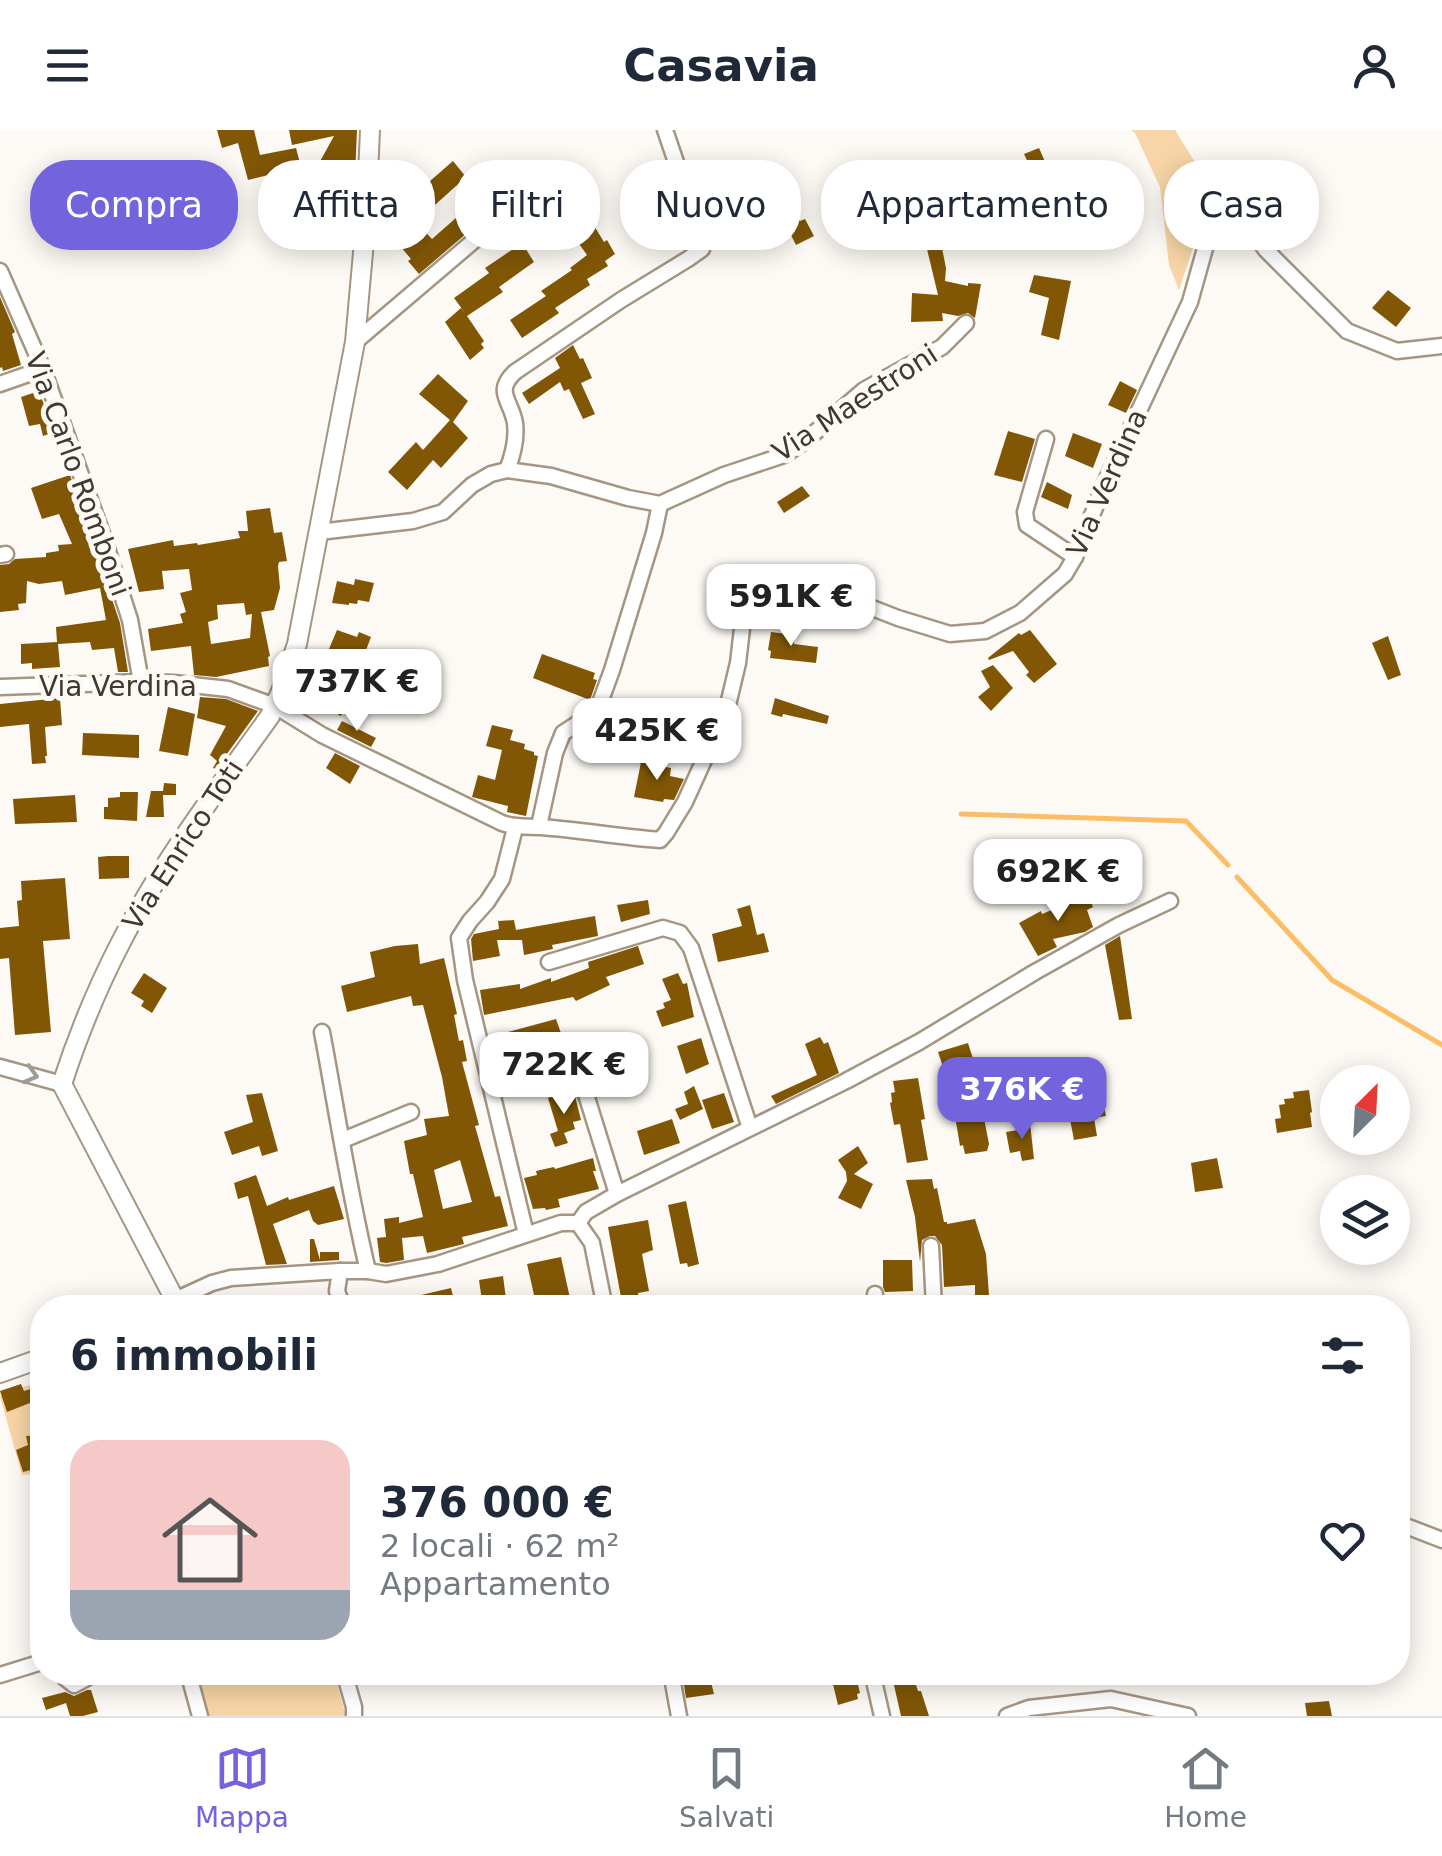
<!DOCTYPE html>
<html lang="it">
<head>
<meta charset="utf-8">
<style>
  body { margin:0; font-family:"DejaVu Sans",sans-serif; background:#f6f6f7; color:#1f2937; height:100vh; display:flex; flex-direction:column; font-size:38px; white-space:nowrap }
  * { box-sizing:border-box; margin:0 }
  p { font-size:32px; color:#747a83 }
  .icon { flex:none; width:55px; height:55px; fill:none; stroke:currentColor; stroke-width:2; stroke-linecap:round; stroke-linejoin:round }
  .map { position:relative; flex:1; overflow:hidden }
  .panel { position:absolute; left:30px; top:1165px; width:1380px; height:390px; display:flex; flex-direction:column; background:#fff; border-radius:40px; box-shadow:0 5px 25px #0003 }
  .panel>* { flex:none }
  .banner { position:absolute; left:30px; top:30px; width:1382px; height:90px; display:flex; gap:20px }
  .needle { width:65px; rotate:24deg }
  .fabs { position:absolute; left:1320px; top:935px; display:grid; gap:20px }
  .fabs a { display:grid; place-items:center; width:90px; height:90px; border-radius:50%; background:#fff; box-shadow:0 5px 25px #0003; font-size:50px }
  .price { position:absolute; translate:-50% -85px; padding:0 22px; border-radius:20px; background:#fff; color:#222; font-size:32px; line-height:65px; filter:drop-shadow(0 2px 5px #0008) }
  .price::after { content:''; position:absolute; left:50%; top:60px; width:30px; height:22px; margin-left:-15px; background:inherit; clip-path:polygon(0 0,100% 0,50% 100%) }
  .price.current { background:#7364de; color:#fff }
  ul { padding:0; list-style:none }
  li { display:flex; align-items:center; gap:30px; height:250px; padding:0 40px }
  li+li { border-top:2px solid #e0e1e3 }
  li span { display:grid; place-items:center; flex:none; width:280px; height:200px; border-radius:30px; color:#555 }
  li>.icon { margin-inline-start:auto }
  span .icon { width:120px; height:120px; fill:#fffc; stroke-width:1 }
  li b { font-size:42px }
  h2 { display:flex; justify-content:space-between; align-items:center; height:120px; padding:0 40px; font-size:42px }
  .pill { padding:0 35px; border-radius:40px; background:#fff; box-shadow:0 5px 25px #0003; font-size:35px; line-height:90px }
  .pill.current { background:#7364de; color:#fff }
  header { display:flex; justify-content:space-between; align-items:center; height:130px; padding:0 40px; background:#fff; font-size:45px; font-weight:700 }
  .tabs { display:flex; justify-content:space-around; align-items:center; height:140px; border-top:2px solid #e0e1e3; background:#fff; font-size:28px; color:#747a83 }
  .tabs a { display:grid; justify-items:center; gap:5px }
  .tabs .current { color:#7364de }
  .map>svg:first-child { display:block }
</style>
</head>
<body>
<header><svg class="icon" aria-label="menu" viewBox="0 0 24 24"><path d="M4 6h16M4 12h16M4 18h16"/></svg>Casavia<svg class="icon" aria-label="person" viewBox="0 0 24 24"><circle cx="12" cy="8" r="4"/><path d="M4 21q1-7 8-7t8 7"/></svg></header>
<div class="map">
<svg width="1442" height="1586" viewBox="0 0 1442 1586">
  <rect width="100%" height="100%" fill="#fdfaf5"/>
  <g fill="#f7d5a6">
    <polygon points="1131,0 1175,0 1206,50 1205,82 1179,160 1169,135 1160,57 1135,3"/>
    <polygon points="42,1250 42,1375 33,1344 22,1345 0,1266"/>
    <polygon points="195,1543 334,1543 346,1586 209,1586"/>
  </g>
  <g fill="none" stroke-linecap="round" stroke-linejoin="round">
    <g stroke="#fbbe66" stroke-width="5">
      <polyline points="961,684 1186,691 1228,735"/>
      <polyline points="1237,747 1332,850 1442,915"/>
    </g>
  </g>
  <g fill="#815706" fill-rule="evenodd">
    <polygon points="217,0 254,0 260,25 296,18 301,37 294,39 318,35 334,6 292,15 289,0 357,0 355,46 321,44 322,53 297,57 293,39 248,50 238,13 222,18"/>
    <polygon points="1039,18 1061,68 1047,73 1024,24"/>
    <polygon points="453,31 466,47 416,92 432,109 482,65 495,79 419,144 408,131 411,129 394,109 391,111 378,97 378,90 388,82 391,85"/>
    <polygon points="562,35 588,71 582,76 604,112 607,110 615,124 605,131 608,136 587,149 590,155 555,178 559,183 522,208 510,190 546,166 541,161 572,140 570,138 587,125 560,87 567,81 545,45"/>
    <polygon points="1267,36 1285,59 1264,75 1247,51"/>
    <polygon points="794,79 800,91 805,89 814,106 796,115 791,105 787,107 777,88"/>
    <polygon points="522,113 534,132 499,157 503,162 467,186 484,211 481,214 484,218 470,230 445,192 461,178 465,183 454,168 489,143 485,138"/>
    <polygon points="941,113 946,138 945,151 968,156 968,153 981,154 975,188 968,183 958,186 942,183 943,191 911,192 912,163 938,165 926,115"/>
    <polygon points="1034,145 1071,151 1059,210 1041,205 1049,168 1029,162"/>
    <polygon points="1388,160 1411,178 1396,197 1372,178"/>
    <polygon points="0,167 15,202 12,204 21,235 3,241 2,237 0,238"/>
    <polygon points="573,215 580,229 583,228 592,248 581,253 595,284 583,289 569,259 564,261 560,252 529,274 522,263 560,238 555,228"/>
    <polygon points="438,244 468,271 453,292 468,308 441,338 433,330 407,360 388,342 416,312 423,320 450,290 419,264"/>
    <polygon points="1120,251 1137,260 1126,283 1108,275"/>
    <polygon points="39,261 54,302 43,306 40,294 29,296 21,267"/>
    <polygon points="1008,301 1035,309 1022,352 994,345"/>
    <polygon points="1073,303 1102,314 1093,338 1065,326"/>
    <polygon points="70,345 120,493 128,542 118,542 114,518 92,520 90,512 58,514 60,537 32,539 32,533 21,534 21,514 57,512 56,497 106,490 100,458 65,465 62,451 39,454 27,451 26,473 18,474 19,480 0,482 0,435 9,434 15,429 46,427 46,423 59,421 58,415 72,414 59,384 42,389 31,358"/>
    <polygon points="1047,352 1072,365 1068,379 1041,367"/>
    <polygon points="802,356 810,366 784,383 777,372"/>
    <path d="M270 378 274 403 282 402 287 431 279 432 278 436 280 458 274 480 261 482 270 526 268 527 269 536 216 547 194 545 191 516 151 521 148 499 183 493 180 484 186 482 180 463 192 460 189 439 162 441 164 459 139 462 128 419 173 410 174 416 197 413 198 415 240 408 238 401H248L246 381ZM244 473 246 485 252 484 250 508 211 514 208 492 218 489 217 475Z"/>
    <polygon points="355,449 374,453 369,472 358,470 357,474 349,473 349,475 332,473 337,451 354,455"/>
    <polygon points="756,481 784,485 782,497 754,491"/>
    <polygon points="337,500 357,507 359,502 371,507 341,586 322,576 327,567 316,564 333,529 326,526"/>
    <polygon points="1030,500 1057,534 1034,553 1026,545 1029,542 1013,521 989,530 988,528 1019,503 1021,505"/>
    <polygon points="771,502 795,505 794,514 818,517 816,533 770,528 771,521 768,520"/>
    <polygon points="1388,506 1401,545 1388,550 1372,513"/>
    <polygon points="542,524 595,543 593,549 597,550 590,570 533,548"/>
    <polygon points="993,535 1013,558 991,581 978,567 990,557 981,541"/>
    <polygon points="200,567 226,569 258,581 216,639 213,638 217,631 210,625 226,596 197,588"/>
    <polygon points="60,568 62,595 45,597 47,626 45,626 46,633 32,634 29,594 0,597 0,574"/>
    <polygon points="775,568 829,586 827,594 783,584 782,587 771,584"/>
    <polygon points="168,577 195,584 188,626 159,621"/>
    <polygon points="342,591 376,608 371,617 337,600"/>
    <polygon points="492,595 513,600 510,610 525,614 524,619 534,622 534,625 538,626 526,686 507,682 508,676 472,667 478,645 495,650 502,620 486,616"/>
    <polygon points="83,603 139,605 139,628 82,625"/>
    <polygon points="335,623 360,636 350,654 326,638"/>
    <polygon points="641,632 671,638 670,646 684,649 674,670 664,669 663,672 634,667"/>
    <polygon points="164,653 176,654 176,665 163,665 164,687 146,687 151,661 163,661"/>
    <polygon points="120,662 138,662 137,691 104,689 104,677 108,677 108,668 120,667"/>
    <polygon points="75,665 77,692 15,694 13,669"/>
    <polygon points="108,726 129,726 129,748 99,749 98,727"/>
    <polygon points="65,748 70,809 43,811 51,902 15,905 9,828 0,829 0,798 19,796 17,771 22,770 21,751"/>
    <polygon points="1088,765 1093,777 1087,780 1093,797 1085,802 1053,809 1057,817 1038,826 1019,793 1041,781 1042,784"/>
    <polygon points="648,770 650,784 621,792 617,775"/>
    <polygon points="750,775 757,805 764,803 769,822 718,832 712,804 742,796 737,779"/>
    <polygon points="595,786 598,806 552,815 553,819 524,825 522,810 497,810 500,826 473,831 471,809 474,804 499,799 498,791 514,790 516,800"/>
    <polygon points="1120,806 1132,889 1119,890 1105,815"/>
    <path d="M418 814 420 834 444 828 457 884 454 885 459 911 463 910 467 931 462 932 479 995 475 996 495 1067 500 1066 508 1096 462 1107 464 1114 427 1123 423 1106 402 1108 404 1130 386 1133 380 1132 377 1108 386 1107 384 1089 399 1087V1093L423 1087 413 1044H410L404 1011 427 1005 424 989 449 986 442 947 423 875 413 876 411 866 347 882 341 856 375 847 370 822 395 816ZM460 1030 472 1072 443 1079 434 1040Z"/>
    <polygon points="638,816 644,834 606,847 610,855 576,871 573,867 484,885 480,860 520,854 520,859 551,848 551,852 589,838 588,832"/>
    <polygon points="144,843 167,858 152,883 141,876 144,871 131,863"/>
    <polygon points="678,843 683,854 687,853 694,887 662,897 656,881 665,878 663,873 671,870 662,849"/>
    <polygon points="556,889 562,906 560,917 553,920 554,928 544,931 549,952 538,955 532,935 498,943 490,907"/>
    <polygon points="820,907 824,914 828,912 839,943 776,974 771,966 817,945 805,914"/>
    <polygon points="701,908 709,934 686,944 677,916"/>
    <polygon points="968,913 974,932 944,940 938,922"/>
    <polygon points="918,948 925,989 921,990 928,1030 907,1033 900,994 894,995 890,973 892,972 891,963 895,962 893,951"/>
    <polygon points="694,956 703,979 680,990 675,979 688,974 684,962"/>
    <polygon points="1309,960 1312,982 1310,983 1312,997 1277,1003 1275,989 1281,988 1279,975 1285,974 1284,969 1294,968 1293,962"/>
    <polygon points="262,963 278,1021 262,1026 259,1016 232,1025 224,1002 253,992 246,965"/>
    <polygon points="564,963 565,967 575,966 581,990 573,992 575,999 564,1003 568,1013 555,1017 550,1004 558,1001 548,968"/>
    <polygon points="724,963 734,992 712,999 702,970"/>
    <polygon points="1103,973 1106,986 1094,988 1097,1006 1074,1010 1068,979"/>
    <polygon points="972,983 983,983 989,1014 987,1021 965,1024 963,1015 960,1016 955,986"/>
    <polygon points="672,989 680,1013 644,1025 637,1001"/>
    <polygon points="1030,993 1034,1029 1022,1031 1020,1021 1010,1023 1006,1002 1018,1000 1017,996"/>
    <polygon points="858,1016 868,1033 854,1044 873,1054 861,1079 838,1068 847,1051 846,1042 838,1030"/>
    <polygon points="593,1028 596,1041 593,1041 599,1059 558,1069 560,1077 546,1080 545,1078 533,1079 524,1048 537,1045 536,1041 554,1037 555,1039"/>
    <polygon points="1217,1028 1223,1058 1195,1062 1191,1033"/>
    <polygon points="256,1045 267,1076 288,1067 289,1070 334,1056 344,1089 318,1095 313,1091 309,1080 273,1094 287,1134 266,1135 248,1066 238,1069 234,1053"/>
    <polygon points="932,1049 934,1059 937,1058 944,1092 947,1092 947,1094 975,1089 986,1124 989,1165 975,1168 975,1155 944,1157 942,1115 935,1106 930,1106 922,1110 920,1132 915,1087 906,1050"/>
    <polygon points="686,1071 699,1134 688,1137 687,1133 680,1134 668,1075"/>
    <polygon points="648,1090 653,1120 642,1124 649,1161 638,1163 640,1178 623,1178 608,1097"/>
    <polygon points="310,1109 314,1109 320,1130 320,1122 339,1122 339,1130 310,1132"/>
    <polygon points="561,1127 571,1173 551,1178 537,1178 527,1134"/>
    <polygon points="883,1130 912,1130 913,1161 885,1162 883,1157"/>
    <polygon points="503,1146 506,1169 500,1170 501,1174 489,1176 488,1170 482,1171 479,1150"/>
    <polygon points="451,1158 456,1178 388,1178 387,1173"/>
    <polygon points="21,1254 24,1261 37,1257 40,1269 7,1282 0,1261"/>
    <polygon points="42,1305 42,1337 23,1342 16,1320 28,1315 26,1306"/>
    <polygon points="682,1542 690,1542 691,1546 709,1544 714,1564 686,1568"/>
    <polygon points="830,1542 855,1542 860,1563 857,1564 858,1569 838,1575"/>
    <polygon points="891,1542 912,1542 918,1561 921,1561 929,1586 901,1586"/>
    <polygon points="87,1560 91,1560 98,1582 83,1586 70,1586 66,1573 46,1580 42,1568 65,1562 74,1566"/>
    <polygon points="1329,1571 1332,1586 1307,1586 1305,1573"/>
  </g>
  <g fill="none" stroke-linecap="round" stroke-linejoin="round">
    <g stroke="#a59683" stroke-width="19">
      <g id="minor">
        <polyline points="0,141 43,239 104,409 130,490 141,552"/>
        <polyline points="355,212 523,69"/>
        <polyline points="0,254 43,239"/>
        <polyline points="1046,309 1025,382 1027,395 1075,427"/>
        <polyline points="507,340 551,346 628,368 660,374 724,345 784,325 805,311 864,260 942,217 966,193"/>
        <path d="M319 402 413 391 443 382 472 355 491 344 507 340C513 325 517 309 515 293 511 270 494 262 515 242L621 170 688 129 702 119 694 85 665 0"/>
        <polyline points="0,425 6,424"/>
        <path d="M0 557 141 552 174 553 228 559 275 576 322 605 502 693C516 698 527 696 541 697 581 700 620 707 660 710L666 703 685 672 727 579 738 533 743 490 748 470 757 457 771 446H783L813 455 898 488 950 504 985 501 1020 483 1065 444 1075 427 1105 353 1190 172 1211 97 1226 83 1247 94 1266 120 1347 201 1397 221 1442 216"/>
        <polyline points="539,696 555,623 563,603 597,581 612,540 654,403 660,374"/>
        <polyline points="515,698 502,749 487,772 470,791 459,808 465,850 526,1104"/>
        <polyline points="549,832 663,798 680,803 691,818 750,998"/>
        <path d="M322 902C337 982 349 1062 368 1141"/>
        <polyline points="570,913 617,1064"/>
        <polyline points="0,937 62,954"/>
        <polyline points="343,1010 411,982"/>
        <polyline points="578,1093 592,1113 605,1178"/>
        <polyline points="931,1116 934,1178"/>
        <polyline points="340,1141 337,1161 343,1178"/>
        <polyline points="875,1164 875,1178"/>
        <polyline points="175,1170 212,1153 231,1148 340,1141 368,1141 386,1144 438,1134 561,1093 578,1093 586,1082 617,1064 846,951 919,912 1035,842 1119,795 1170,771"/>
        <polyline points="1398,1393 1442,1410"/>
        <polyline points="62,1542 65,1548 74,1555 87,1548 88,1542"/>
        <polyline points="188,1542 200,1586"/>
        <polyline points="344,1542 354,1577 354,1586"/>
        <polyline points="671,1542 679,1586"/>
        <polyline points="872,1542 882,1586"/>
        <polyline points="0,1545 42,1532"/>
        <polyline points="1007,1586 1029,1578 1111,1569 1188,1586"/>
      </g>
    </g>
    <g stroke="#a59683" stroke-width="22">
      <g id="tertiary">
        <path d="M160 1178 175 1170 62 954C78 905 97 858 121 812 162 732 218 659 270 586L282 559 297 514 355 212 366 89 370 0"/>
        <polyline points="0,1243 42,1228"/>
      </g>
    </g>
    <use href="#minor" stroke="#fff" stroke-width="14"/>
    <use href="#tertiary" stroke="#fff" stroke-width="18"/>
  </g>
  <defs><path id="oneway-chevron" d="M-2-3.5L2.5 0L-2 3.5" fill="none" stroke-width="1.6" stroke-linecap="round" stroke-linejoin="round" transform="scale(2.5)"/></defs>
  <use stroke="#9f9c98" href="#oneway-chevron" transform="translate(31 945) rotate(16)"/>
  <g text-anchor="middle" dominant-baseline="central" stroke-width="10" stroke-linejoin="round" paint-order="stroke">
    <g font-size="28" fill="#3f3930" stroke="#fdfaf5">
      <text transform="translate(855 273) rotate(-33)">Via Maestroni</text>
      <text transform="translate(78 344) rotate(70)">Via Carlo Romboni</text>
      <text transform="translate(1107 353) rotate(-66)">Via Verdina</text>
      <text x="118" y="556">Via Verdina</text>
      <text transform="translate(183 715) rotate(-57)">Via Enrico Toti</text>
    </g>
  </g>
</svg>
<div class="fabs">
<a><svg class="needle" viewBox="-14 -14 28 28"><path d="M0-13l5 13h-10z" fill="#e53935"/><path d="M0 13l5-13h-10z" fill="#747a83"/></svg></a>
<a><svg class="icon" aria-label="layers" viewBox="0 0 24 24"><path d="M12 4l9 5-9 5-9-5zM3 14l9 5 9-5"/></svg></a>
</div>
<b class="price" style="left:791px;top:519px">591K €</b>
<b class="price" style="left:357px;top:604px">737K €</b>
<b class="price" style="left:657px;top:653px">425K €</b>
<b class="price" style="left:1058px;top:794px">692K €</b>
<b class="price" style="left:564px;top:987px">722K €</b>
<b class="price current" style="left:1022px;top:1012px">376K €</b>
<div class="banner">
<a class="pill current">Compra</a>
<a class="pill">Affitta</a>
<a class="pill">Filtri</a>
<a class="pill">Nuovo</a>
<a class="pill">Appartamento</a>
<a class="pill">Casa</a>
</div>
<section class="panel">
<h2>6 immobili<svg class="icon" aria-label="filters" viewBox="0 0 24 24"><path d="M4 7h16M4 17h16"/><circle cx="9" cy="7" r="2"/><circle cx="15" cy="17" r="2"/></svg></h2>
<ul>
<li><span style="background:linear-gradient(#f6c9c9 75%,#9aa5b1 0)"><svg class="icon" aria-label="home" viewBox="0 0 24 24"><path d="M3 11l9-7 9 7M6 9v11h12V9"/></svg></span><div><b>376 000 €</b><p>2 locali · 62 m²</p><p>Appartamento</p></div><svg class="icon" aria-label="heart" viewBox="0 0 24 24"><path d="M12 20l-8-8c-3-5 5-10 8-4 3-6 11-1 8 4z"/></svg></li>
</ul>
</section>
</div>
<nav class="tabs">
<a class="current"><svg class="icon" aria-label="map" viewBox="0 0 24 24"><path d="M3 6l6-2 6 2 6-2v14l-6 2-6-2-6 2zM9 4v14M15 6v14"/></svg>Mappa</a>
<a><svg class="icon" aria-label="saved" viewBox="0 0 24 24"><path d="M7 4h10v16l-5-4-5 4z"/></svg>Salvati</a>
<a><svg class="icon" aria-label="home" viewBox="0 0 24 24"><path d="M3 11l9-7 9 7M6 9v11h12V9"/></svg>Home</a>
</nav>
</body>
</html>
